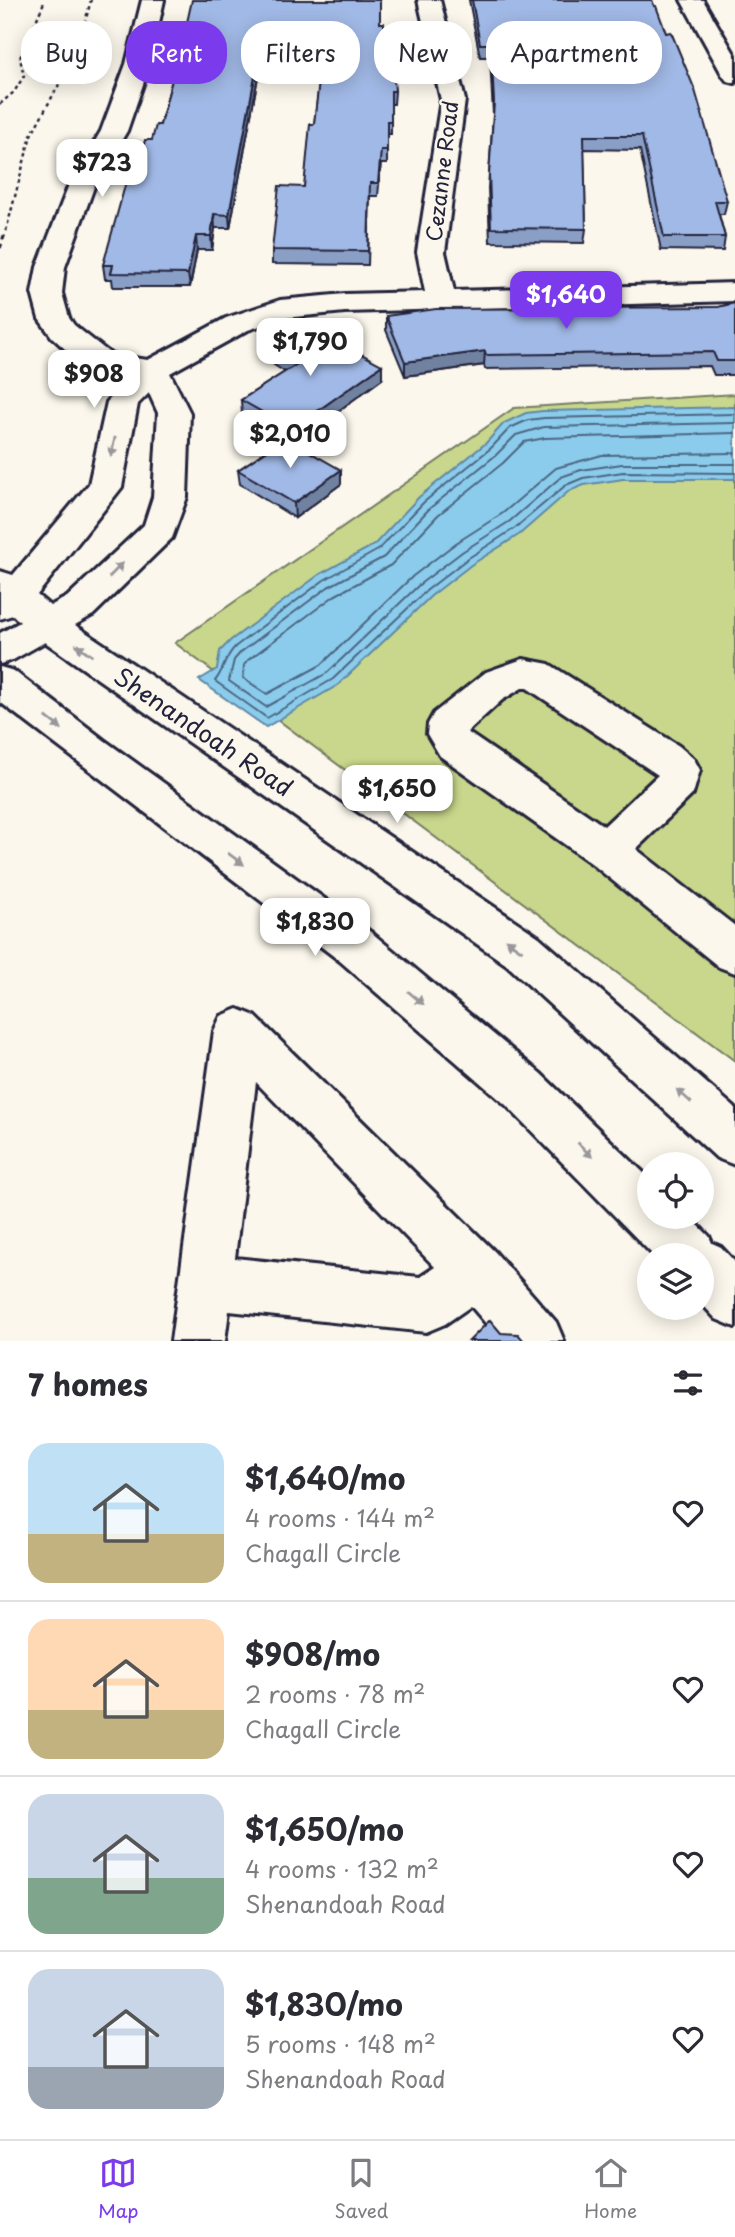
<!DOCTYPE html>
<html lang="en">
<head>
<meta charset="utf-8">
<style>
  body { margin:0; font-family:"Playpen Sans",sans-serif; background:#f7f7f7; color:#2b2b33; height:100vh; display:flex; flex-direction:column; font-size:26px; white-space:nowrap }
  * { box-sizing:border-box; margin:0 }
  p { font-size:23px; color:#7c7c81 }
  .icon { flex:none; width:38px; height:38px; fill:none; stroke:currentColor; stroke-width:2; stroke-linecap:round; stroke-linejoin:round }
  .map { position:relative; height:1341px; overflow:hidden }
  .side { display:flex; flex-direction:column; background:#fff; flex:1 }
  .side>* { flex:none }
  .hud { position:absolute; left:21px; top:21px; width:693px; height:63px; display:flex; gap:14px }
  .fabs { position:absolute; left:637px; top:1152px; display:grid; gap:14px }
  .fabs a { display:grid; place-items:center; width:77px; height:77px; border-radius:50%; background:#fff; box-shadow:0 4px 18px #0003; font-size:35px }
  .price { position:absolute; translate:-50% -60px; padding:0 16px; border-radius:14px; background:#fff; color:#222; font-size:23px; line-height:46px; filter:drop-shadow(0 2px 4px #0008) }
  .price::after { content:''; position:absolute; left:50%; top:42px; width:21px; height:16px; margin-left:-10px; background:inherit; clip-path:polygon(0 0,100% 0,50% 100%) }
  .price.on { background:#7c3aed; color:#fff }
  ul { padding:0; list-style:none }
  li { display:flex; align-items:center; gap:21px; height:175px; padding:0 28px }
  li+li { border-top:2px solid #e1e1e2 }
  li span { display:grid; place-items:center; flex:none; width:196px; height:140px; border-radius:21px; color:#555 }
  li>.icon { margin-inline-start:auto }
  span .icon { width:84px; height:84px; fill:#fffc; stroke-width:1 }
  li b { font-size:30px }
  h2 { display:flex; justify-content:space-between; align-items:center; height:84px; padding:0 28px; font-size:30px }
  .tag { padding:0 24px; border-radius:28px; background:#fff; box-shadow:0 4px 18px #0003; font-size:24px; line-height:63px }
  .tag.on { background:#7c3aed; color:#fff }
  .dock { display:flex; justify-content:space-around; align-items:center; height:98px; border-top:2px solid #e1e1e2; background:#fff; font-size:19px; color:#7c7c81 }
  .dock a { display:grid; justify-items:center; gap:4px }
  .dock .on { color:#7c3aed }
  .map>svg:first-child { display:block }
</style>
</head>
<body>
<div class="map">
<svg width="735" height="1341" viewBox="0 0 735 1341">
  <rect width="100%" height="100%" fill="#fbf7ec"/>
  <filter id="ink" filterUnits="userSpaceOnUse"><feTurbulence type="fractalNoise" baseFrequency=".0143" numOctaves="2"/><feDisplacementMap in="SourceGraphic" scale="14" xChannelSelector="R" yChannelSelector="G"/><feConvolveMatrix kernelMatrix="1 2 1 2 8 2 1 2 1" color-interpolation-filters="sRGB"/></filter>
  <g filter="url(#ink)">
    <polygon fill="#c8d78b" stroke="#757c63" stroke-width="2" points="735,394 735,1061 175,643 514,408"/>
    <polygon fill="#8bccec" stroke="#6188a5" stroke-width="2" points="735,407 735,479 623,479 584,485 569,491 520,534 471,565 431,596 338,685 266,727 199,680 217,669 220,651 231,640 320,574 374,545 419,497 486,443 504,423 526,413 543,411"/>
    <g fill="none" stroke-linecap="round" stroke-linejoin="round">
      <g stroke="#4c6682" stroke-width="2">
        <path d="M735 414 544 418 528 420 510 428 491 448 424 502 378 550 324 580 236 646C224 657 225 669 215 681L267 718 333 679 426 591 467 559 515 528 566 485 583 478 623 472 735 473"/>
        <polyline points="735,423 544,427 516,435 496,455 430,508 384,557 328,587 241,652 234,660 229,681 266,707 327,673 420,584 462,552 510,521 561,477 581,470 622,464 735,464"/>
        <polyline points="735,433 545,438 524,442 503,463 438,515 391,565 334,596 248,660 244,665 243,678 267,694 321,665 413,576 456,543 503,513 556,468 602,455 735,453"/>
      </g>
      <g stroke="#22223b" stroke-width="6">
        <g id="minor">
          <path d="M142 0H164L150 64 127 131 94 187 65 267 62 293 69 318 74 325 112 355 148 360 226 318 280 300 345 294 425 292 417 252 441 100 418 0H440L465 100 445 252 454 291 735 283V301L345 312 284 318 248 330 170 373 190 413 187 497 172 538 93 615 75 625 539 937 735 1108V1165L717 1158 507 965 45 642 13 660 0 664V633L20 622 13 615 0 619V571L13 575 89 484 107 402 130 376 93 370 77 360 52 337 39 319 32 293 37 267 68 187 101 131 126 64ZM149 393 158 413 153 497 144 525 67 597 50 606 37 595 122 487 138 404Z"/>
          <polygon points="681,0 703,0 735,55 735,83 727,81 723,76"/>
          <path d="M523 659 549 664 679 746 694 759 700 770 693 794 636 849 735 926V973L719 967 591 863 440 756 427 734 428 724 434 713 486 672ZM522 688H527L658 775 604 826 467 732 502 700Z"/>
          <polygon points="0,667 14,671 104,740 372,933 540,1073 649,1178 649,1216 689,1216 709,1236 712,1243 721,1247 735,1262 735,1327 716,1319 702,1304 702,1255 653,1255 506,1105 340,961 0,702"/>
          <path d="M238 1009 255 1016 495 1252 556 1322 564 1341H501L471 1306 445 1324 426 1332 229 1311 225 1341H171L214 1031 221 1016ZM256 1082 435 1267 420 1277 235 1258Z"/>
        </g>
      </g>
      <g stroke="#22223b" stroke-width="2.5" stroke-dasharray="3.5 3.5" stroke-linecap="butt">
        <polyline points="0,104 14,92 24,76 20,58 45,0"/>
        <polyline points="6,231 31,135 77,52 91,0"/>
      </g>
      <polyline stroke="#22223b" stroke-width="3.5" stroke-dasharray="4.5 4.5" stroke-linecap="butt" points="0,248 6,230"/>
      <use href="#minor" fill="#fbf7ec" fill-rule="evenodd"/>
    </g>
    <g fill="#8a9fc6" stroke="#22223b" stroke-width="2">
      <polygon points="469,0 652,0 727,201 724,214 719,214 725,237 723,251 661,250 640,150 584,149 586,229 584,243 490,242 488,188 493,115 490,57 480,57"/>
      <polygon points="380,23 395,91 394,104 391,104 391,134 387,134 387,164 381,164 378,196 370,196 368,265 272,264 272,250 304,187 314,124 323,51 263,50 230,228 215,228 212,250 197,250 190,287 113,287 112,279 105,279 103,265 137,172 160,125 186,27"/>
      <polygon points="735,303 735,375 714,375 710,366 485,369 484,365 405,376 386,330 386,316 718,307"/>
      <polygon points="273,351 382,379 294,443 341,470 341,484 295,518 240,484 238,470 284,439 242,414 241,400 285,372 274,365"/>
    </g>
    <g fill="#7182a1" stroke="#22223b" stroke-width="2">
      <polygon points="262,38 263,50 230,228 229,215"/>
      <polygon points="214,214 215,228 212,250 211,236"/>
      <polygon points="196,236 197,250 190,287 188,274"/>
      <polygon points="485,351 484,365 405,376 405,362"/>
      <polygon points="382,365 382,379 293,444 292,429"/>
      <polygon points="341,470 341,484 295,518 294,503"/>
    </g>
    <g fill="#a1b9e6" stroke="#22223b" stroke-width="2">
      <polygon points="192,0 380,0 380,23 384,23 384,43 391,43 395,91 391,91 391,121 387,121 387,150 381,150 378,183 370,183 368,251 272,250 279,186 304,187 310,124 314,124 324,38 262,38 229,215 214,214 211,236 196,236 188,274 111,273 113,265 103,265 129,171 137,172 145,140 152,140 156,125 160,125 186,27"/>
      <polygon points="472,0 652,0 654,6 656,6 666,33 671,32 695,90 727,201 715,201 725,237 664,237 642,136 584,136 586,229 491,228 489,175 494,102 491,44 480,44"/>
      <polygon points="735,303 735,361 717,361 713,352 486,355 485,351 405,362 386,316 436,309 718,307"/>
      <polygon points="311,327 382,365 292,429 241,400 297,364 273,351"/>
      <polygon points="285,438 341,470 294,503 238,470"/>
      <polygon points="490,1320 501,1333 518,1334 524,1341 469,1341"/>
    </g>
    <defs><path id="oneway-solid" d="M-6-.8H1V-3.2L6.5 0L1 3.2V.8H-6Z" transform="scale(1.75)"/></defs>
    <g fill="#99979c">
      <use href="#oneway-solid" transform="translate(113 447) rotate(102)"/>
      <use href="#oneway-solid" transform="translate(116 570) rotate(-45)"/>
      <use href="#oneway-solid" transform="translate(84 650) rotate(-145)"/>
      <use href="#oneway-solid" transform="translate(54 723) rotate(38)"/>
      <use href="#oneway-solid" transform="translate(236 859) rotate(36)"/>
      <use href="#oneway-solid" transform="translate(514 945) rotate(-145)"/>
      <use href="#oneway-solid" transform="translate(416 998) rotate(40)"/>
      <use href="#oneway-solid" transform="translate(684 1096) rotate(-138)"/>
      <use href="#oneway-solid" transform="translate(585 1150) rotate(45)"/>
    </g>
  </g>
  <g text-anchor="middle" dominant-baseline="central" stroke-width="5" stroke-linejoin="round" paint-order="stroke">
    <g font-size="21" fill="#22223b" stroke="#fbf7ec">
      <text transform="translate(441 171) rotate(-83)">Cezanne Road</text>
    </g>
    <g font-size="24" fill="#22223b" stroke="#fbf7ec">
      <text transform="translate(204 731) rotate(34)">Shenandoah Road</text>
    </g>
  </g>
</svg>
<div class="fabs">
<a><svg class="icon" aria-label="locate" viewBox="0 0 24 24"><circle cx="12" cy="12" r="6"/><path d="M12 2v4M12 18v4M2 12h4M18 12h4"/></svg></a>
<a><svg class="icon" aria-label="layers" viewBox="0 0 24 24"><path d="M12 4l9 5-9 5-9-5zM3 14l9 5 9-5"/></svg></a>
</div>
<b class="price" style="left:102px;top:199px">$723</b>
<b class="price on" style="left:566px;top:331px">$1,640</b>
<b class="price" style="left:310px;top:378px">$1,790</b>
<b class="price" style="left:94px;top:410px">$908</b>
<b class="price" style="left:290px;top:470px">$2,010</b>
<b class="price" style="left:397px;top:825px">$1,650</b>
<b class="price" style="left:315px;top:958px">$1,830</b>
<div class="hud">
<a class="tag">Buy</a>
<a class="tag on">Rent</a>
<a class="tag">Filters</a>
<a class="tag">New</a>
<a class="tag">Apartment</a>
</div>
</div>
<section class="side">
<h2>7 homes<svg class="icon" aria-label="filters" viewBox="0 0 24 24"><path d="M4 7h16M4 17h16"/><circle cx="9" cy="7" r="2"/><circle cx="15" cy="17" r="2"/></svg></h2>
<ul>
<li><span style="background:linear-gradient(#bfe0f5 65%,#c2b280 0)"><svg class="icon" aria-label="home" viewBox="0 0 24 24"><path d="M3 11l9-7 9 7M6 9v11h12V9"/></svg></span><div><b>$1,640/mo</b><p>4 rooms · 144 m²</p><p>Chagall Circle</p></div><svg class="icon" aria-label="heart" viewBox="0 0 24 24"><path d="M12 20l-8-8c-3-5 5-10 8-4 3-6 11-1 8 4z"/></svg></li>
<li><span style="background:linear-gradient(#ffd9b3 65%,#c2b280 0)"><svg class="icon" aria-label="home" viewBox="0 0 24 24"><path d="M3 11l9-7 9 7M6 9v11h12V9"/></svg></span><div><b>$908/mo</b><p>2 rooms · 78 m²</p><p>Chagall Circle</p></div><svg class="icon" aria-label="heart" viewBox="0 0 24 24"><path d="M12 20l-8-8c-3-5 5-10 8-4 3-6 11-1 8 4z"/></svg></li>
<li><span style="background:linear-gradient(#c9d6e8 60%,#7fa58c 0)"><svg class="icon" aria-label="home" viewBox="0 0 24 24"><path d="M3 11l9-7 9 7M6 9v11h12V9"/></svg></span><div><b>$1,650/mo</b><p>4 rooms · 132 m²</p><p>Shenandoah Road</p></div><svg class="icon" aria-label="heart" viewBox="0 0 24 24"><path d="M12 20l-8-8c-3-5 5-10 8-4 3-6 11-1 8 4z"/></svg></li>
<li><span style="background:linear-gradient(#c9d6e8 70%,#9aa5b1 0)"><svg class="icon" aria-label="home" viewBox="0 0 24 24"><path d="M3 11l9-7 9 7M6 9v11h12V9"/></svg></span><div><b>$1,830/mo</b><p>5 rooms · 148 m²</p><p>Shenandoah Road</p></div><svg class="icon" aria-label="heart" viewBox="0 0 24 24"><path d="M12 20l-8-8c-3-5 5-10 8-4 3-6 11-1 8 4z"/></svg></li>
</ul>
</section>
<nav class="dock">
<a class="on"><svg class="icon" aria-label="map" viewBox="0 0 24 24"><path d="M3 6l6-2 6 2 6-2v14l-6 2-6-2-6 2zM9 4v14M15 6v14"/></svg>Map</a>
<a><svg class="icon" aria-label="saved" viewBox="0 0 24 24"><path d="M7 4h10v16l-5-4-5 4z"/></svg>Saved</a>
<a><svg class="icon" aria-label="home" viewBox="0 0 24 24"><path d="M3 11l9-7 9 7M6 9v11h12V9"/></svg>Home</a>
</nav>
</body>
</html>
